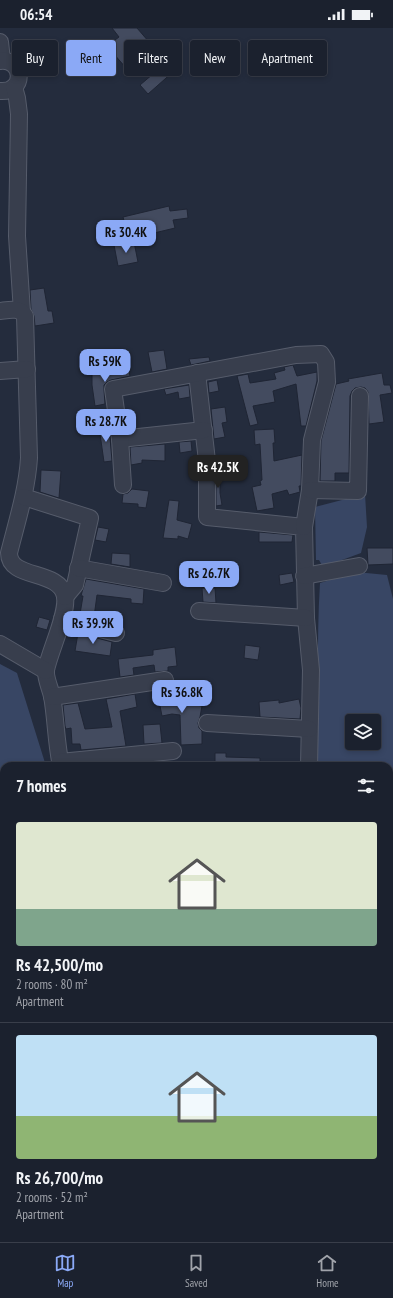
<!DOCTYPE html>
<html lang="en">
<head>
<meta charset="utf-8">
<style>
  body { margin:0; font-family:"PT Sans Narrow",sans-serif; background:#242936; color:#f1f3f6; height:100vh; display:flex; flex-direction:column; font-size:15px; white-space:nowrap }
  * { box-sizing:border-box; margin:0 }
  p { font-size:13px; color:#a0a3aa }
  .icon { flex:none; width:22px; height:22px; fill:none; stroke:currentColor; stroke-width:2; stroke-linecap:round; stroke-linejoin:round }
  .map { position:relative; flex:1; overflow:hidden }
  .details { position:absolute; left:0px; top:734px; width:393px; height:480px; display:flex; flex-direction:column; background:#1b212e; border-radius:12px 12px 0 0; box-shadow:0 2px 6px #0003,0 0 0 1px #393e4a }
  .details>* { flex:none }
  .top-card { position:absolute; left:12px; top:12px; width:369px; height:36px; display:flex; gap:8px }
  .controls { position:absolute; left:345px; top:686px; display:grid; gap:8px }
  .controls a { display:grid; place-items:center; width:36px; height:36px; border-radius:4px; background:#1b212e; box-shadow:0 2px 6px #0003,0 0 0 1px #393e4a; font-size:20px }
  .price { position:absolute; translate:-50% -34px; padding:0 9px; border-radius:8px; background:#8ba9f6; color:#111; font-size:13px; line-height:26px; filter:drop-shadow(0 1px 2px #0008) }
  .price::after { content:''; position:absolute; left:50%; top:24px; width:12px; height:9px; margin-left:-6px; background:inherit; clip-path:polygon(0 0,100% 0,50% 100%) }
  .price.active { background:#222; color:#fff }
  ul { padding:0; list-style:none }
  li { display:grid; align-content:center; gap:8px; height:212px; padding:0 16px }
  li+li { border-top:1px solid #393e4a }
  li span { display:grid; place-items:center; height:124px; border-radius:4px; color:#555 }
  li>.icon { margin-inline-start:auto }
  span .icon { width:72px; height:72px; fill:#fffc; stroke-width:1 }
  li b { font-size:17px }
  h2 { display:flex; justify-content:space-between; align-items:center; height:48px; padding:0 16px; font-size:17px }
  .tag { padding:0 14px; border-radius:4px; background:#1b212e; box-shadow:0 2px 6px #0003,0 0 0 1px #393e4a; font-size:14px; line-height:36px }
  .tag.active { background:#8ba9f6; color:#111 }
  .status { display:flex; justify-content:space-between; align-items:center; height:28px; padding:0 20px; background:#1b212e; direction:ltr }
  .status svg { height:11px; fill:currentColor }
  .dock { display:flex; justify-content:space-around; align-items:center; height:56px; border-top:1px solid #393e4a; background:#1b212e; font-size:11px; color:#a0a3aa }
  .dock a { display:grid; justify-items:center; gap:2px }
  .dock .active { color:#8ba9f6 }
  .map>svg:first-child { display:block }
</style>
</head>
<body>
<div class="status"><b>06:54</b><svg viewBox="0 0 49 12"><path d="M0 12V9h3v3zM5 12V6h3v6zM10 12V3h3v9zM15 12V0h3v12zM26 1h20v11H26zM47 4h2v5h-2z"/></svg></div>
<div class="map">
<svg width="393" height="1214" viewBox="0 0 393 1214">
  <rect width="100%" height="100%" fill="#242c3d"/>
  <g fill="#384664" fill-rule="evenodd">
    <polygon points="365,466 367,499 361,525 323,539 319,532 316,532 315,479"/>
    <path d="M356 544 387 547 393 571V903L389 901V738H314C320 677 316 616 320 555ZM352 693H374V715H352Z"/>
    <polygon points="0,636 17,645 46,738 4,738 4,889 0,892"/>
    <polygon points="389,954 393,955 393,1214 95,1214 94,1210 389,1210"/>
  </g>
  <g fill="#434b5f" stroke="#1f2534">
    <polygon points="112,0 137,0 174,43 148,66 140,57 153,46 139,29 126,40 107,18 119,9"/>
    <polygon points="169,178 170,183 187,181 188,190 173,192 175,200 129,211 123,189"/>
    <polygon points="134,214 138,234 118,238 114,217"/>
    <polygon points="44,260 48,283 52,283 54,295 35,298 34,288 31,281 30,262"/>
    <polygon points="164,322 167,341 152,344 148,324"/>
    <polygon points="209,329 210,333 191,337 189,331"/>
    <polygon points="293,337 297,348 317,344 317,353 306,398 301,398 296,356 273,363 275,374 253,378 258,396 250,398 237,348 248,346 250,355 276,351 274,345 285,342 284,339"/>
    <polygon points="128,339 130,348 111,352 107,354 104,357 104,362 105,376 95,378 92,357 92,344 103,344"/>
    <polygon points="382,345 384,357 390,357 392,365 380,367 384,394 369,396 368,364 365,360 361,359 355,360 352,363 350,368 349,445 335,445 335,453 320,453 321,413 336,356 349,353 348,351"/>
    <polygon points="217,352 219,363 209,365 208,354"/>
    <polygon points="189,357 190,369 179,371 178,364 166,367 164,361"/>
    <polygon points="225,379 227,394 222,395 225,409 214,411 211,381"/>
    <polygon points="109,398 112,433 104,434 99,399"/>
    <polygon points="274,401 275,415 273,415 274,433 302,427 301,458 299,458 300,464 289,467 287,462 272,466 274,480 257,483 252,459 261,457 260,453 262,452 260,416 255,417 254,402"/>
    <polygon points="191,413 192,423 180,425 179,414"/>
    <polygon points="165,416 165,433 142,432 142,435 131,437 130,419"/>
    <polygon points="41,442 61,443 59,470 40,464"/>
    <polygon points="216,442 220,442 220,465 222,477 216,478"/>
    <polygon points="132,461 149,463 146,480 138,479 138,476 122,475 123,466 128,465"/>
    <polygon points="169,472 179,473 177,492 192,496 188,511 178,508 178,511 163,510"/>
    <polygon points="98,499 109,501 106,514 95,512"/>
    <polygon points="259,504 293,507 292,514 259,514"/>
    <polygon points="367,520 393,520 393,536 368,537"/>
    <polygon points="112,525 130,526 130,539 111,536"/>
    <polygon points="292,545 294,554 280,557 279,547"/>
    <polygon points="86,551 144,561 143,576 131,575 131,571 97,567 94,589 80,586 83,568 81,568 82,564"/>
    <polygon points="202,560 215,560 216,575 203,574"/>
    <polygon points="39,589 50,592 47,602 36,599"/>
    <polygon points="78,605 112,614 110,628 75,623"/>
    <polygon points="245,617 260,619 258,632 244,630"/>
    <polygon points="175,619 177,638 168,639 168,643 155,644 154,637 133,640 134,647 120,649 118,631 153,627 153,622"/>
    <polygon points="179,654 182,673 190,674 190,676 202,678 200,689 198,695 199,700 202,703 202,716 181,717 180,687 172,686 162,688 157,663 167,661 171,659 174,655"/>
    <polygon points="135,666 137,679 120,683 126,718 81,722 80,716 72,716 71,700 66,701 65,698 63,677 78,675 85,701 112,699 106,671"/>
    <polygon points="299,671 301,680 300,691 260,689 259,674 279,672 279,675"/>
    <polygon points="160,696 162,715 144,716 143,697"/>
    <polygon points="215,725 226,725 226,729 260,730 260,738 215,738"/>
  </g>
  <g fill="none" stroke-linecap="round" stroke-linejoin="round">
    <g stroke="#565c6b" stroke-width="18">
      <g id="minor">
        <polyline points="0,14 2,32"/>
        <path d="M0 33C24 30 26 65 0 63"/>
        <polyline points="14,59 17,70 19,86 17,208 22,284"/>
        <path d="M0 283C9 282 20 279 25 288L29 430C27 462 17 493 9 525 9 552 59 541 65 568 68 586 50 622 46 642 45 649 50 660 52 668 56 691 56 715 61 738"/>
        <polyline points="0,343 27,341"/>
        <polyline points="197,345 207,433 207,489 304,499 306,590 311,642 309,738"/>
        <polyline points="120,411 204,402"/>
        <polyline points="123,457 120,411 113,361 296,327 321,326 326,334 327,354 312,412 310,462 304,499"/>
        <polyline points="310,462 358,463 360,368"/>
        <polyline points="24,469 90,490 75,557 65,569"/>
        <polyline points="78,540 163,555"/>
        <polyline points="304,548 359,538"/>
        <polyline points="199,583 306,590"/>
        <polyline points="62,591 116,605"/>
        <polyline points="0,616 46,643"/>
        <polyline points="52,669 165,652"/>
        <polyline points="207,695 309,701"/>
        <polyline points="60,734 173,723"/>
        <polyline points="0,904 4,902"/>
        <polyline points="389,917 393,919"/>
        <polyline points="71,1210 72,1214"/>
      </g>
    </g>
    <use href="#minor" stroke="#383e4d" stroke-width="16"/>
  </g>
</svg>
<div class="controls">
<a><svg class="icon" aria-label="layers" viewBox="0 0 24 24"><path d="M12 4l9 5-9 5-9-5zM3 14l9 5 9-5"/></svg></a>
</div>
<b class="price" style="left:126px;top:226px">Rs 30.4K</b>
<b class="price" style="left:105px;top:355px">Rs 59K</b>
<b class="price" style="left:106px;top:415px">Rs 28.7K</b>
<b class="price active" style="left:218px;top:461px">Rs 42.5K</b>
<b class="price" style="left:209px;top:567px">Rs 26.7K</b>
<b class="price" style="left:93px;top:617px">Rs 39.9K</b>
<b class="price" style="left:182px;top:686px">Rs 36.8K</b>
<div class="top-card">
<a class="tag">Buy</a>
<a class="tag active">Rent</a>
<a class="tag">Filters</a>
<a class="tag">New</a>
<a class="tag">Apartment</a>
</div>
<section class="details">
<h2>7 homes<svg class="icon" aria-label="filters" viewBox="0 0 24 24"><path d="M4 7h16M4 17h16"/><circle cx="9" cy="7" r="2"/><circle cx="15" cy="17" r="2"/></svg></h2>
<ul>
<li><span style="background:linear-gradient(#dfe7d0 70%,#7fa58c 0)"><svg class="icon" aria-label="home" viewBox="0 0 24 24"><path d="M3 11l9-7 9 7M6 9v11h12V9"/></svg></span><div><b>Rs 42,500/mo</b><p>2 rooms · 80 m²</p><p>Apartment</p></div></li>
<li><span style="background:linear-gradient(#bfe0f5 65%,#8fb573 0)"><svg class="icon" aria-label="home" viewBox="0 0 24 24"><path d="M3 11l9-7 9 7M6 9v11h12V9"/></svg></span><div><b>Rs 26,700/mo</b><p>2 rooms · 52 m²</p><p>Apartment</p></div></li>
</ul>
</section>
</div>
<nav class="dock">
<a class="active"><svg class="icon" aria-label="map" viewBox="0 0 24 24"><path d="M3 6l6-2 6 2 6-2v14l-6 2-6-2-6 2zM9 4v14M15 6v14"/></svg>Map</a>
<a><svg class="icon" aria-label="saved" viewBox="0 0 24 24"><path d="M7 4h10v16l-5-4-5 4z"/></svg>Saved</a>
<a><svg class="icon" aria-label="home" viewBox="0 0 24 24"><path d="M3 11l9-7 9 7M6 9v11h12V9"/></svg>Home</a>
</nav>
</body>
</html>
